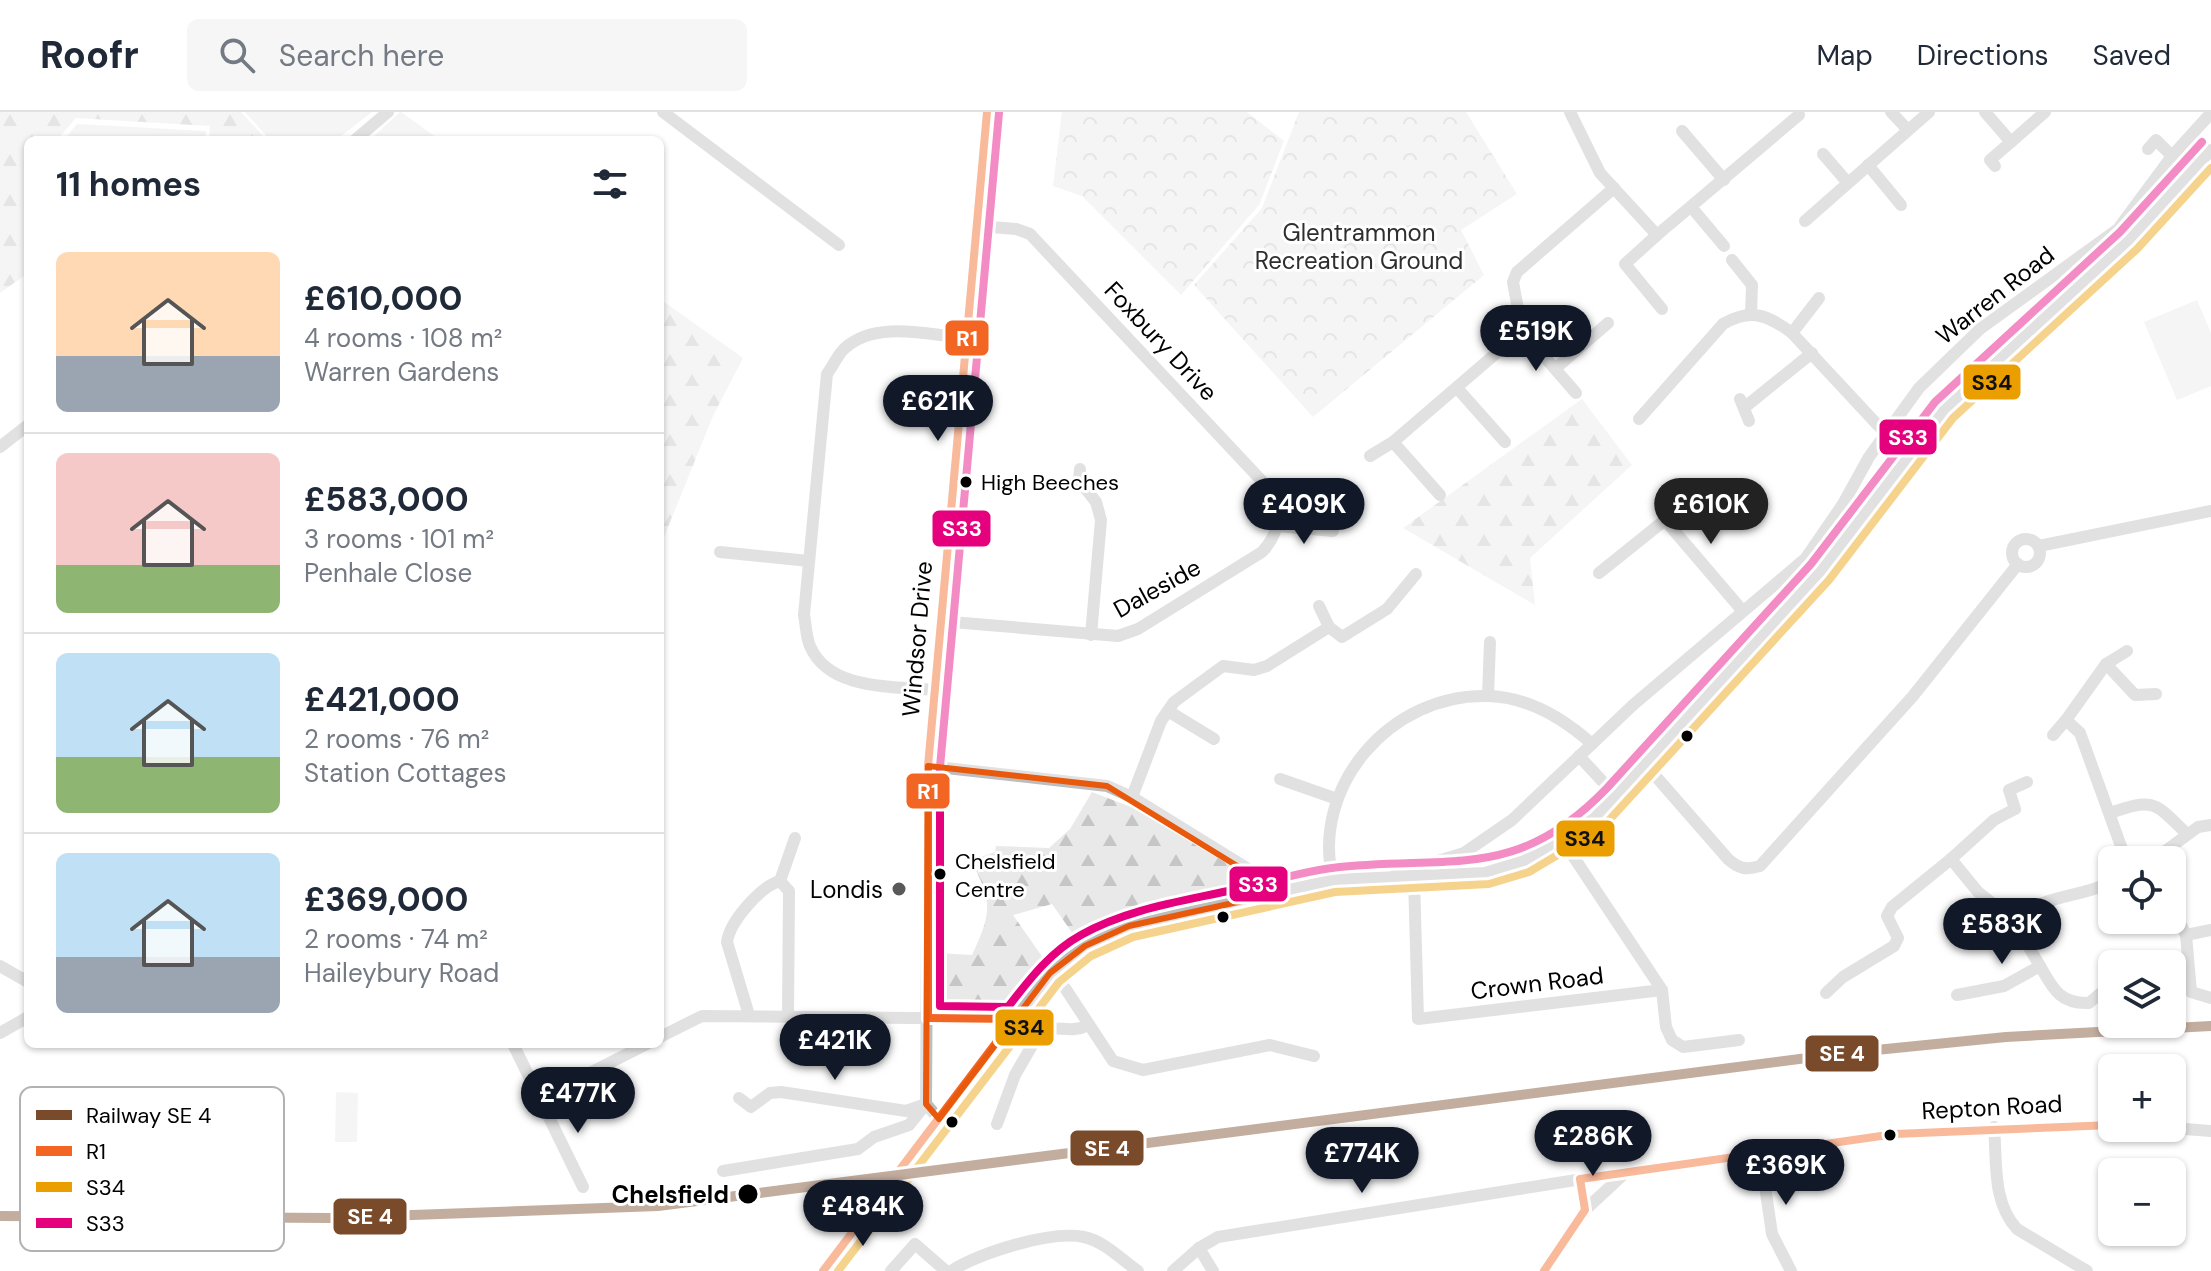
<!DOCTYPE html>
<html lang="en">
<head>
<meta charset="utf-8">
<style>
  body { margin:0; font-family:"DM Sans",sans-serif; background:#f6f6f7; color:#1f2937; height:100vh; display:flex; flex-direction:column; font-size:30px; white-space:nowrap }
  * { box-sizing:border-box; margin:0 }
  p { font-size:26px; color:#747a83 }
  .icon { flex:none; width:44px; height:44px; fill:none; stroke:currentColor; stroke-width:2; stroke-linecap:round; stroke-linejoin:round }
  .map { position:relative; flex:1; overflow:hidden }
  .side { position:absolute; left:24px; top:24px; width:640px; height:912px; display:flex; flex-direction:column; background:#fff; border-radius:12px; box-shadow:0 2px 6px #0004 }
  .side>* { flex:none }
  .controls { position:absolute; left:2098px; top:734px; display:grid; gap:16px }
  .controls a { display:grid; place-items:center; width:88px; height:88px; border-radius:12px; background:#fff; box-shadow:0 2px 6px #0004; font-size:40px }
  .price { position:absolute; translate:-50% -68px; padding:0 18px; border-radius:28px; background:#111827; color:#fff; font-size:26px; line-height:52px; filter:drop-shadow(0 2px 4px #0008) }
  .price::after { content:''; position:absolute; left:50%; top:48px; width:24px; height:18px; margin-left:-12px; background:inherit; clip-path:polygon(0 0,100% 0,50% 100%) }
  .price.current { background:#222; color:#fff }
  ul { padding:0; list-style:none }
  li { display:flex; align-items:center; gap:24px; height:200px; padding:0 32px }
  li+li { border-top:2px solid #e0e1e3 }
  li span { display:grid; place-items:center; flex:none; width:224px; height:160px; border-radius:12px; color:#555 }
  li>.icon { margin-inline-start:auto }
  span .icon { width:96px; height:96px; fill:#fffc; stroke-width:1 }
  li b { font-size:34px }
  h2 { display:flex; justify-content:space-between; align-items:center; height:96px; padding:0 32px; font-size:34px }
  header { display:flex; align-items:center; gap:48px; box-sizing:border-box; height:112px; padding:0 40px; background:#fff; border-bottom:2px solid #e0e1e3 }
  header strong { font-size:38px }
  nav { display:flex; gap:44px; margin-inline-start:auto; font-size:28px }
  .search { width:560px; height:72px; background:#f6f6f7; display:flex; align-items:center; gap:20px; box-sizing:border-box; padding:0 28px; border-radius:12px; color:#747a83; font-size:30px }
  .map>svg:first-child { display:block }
</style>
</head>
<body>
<header>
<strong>Roofr</strong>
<div class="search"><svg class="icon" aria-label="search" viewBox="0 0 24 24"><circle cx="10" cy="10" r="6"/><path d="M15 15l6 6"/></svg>Search here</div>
<nav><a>Map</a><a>Directions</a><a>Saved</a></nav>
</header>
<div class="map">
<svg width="2211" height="1159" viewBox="0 0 2211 1159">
  <defs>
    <pattern id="forest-firs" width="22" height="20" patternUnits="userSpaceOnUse" patternTransform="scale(2)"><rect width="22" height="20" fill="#e9e9e9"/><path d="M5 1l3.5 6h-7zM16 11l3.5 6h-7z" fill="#c6c6c6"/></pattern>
    <pattern id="park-crowns" width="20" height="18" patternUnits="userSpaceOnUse" patternTransform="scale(2)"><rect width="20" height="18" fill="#e9e9e9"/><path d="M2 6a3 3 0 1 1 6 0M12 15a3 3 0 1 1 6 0" fill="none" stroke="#c6c6c6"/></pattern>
  </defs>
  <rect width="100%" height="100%" fill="#fff"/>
  <g fill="#e9e9e9">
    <polygon points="245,0 372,0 336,28 270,28"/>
    <polygon points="400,0 401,0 440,28 370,28"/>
    <polygon points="77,12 206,19 205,28 64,28"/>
    <polygon points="2197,188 2211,221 2211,274 2177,288 2144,210"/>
    <polygon points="336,980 358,981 357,1030 335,1030"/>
  </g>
  <g fill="url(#forest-firs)">
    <polygon points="0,0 241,0 267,28 209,28 210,14 76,6 57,28 28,28 28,161 0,181"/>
    <polygon points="660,187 743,246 713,304 660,435"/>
    <polygon points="1582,287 1632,353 1530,446 1535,493 1403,416"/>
    <path d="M1092 680 1131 695 1247 763 1254 771 1255 782 1128 808 1080 832 1052 792 1013 803 1048 853 1010 903 937 902 936 841 972 843C991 803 994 787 970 749L995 740 996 734 1049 736 1070 717Z"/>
  </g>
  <g fill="url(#park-crowns)">
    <polygon points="1062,0 1247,0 1284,29 1259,93 1181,183 1082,84 1053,74"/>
    <polygon points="1299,0 1466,0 1517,82 1461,118 1484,163 1313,305 1194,173 1262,96"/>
  </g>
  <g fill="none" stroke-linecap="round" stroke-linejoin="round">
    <g stroke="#bdbdbd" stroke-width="12">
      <polyline points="663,0 839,133"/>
      <polyline points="1570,0 1600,61 1657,123 1799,3"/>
      <polyline points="1891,0 1908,18"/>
      <polyline points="1985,0 2011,30 2045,0"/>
      <polyline points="1682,19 1724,68"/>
      <polyline points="355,28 388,0"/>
      <polyline points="2148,37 2156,28 2172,44"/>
      <polyline points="1823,42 1848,71"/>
      <polyline points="1868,53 1901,93"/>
      <polyline points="1995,54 1990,48 2011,30"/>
      <polyline points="1692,96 1724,134"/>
      <polyline points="1805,109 1929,0"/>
      <polyline points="1657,123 1625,152 1662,197"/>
      <polyline points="1732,148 1752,173 1751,202"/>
      <polyline points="1522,219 1576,281"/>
      <polyline points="1792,221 1819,186"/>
      <polyline points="1556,256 1608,211"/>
      <polyline points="1457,276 1505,330"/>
      <polyline points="1740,287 1749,309"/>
      <polyline points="1745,295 1812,241"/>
      <path d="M1639 307 1723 212C1751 196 1768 203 1792 221L1886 322"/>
      <polyline points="1393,330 1440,383"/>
      <polyline points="0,335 28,313"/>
      <polyline points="1370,344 1393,330 1522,219 1513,170 1517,160 1614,76"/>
      <polyline points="1080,357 1079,368 1096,390 1101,408 1091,523"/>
      <polyline points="1706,372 1665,408 1741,497"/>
      <polyline points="1277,414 1333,419"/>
      <circle cx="2026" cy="441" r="14"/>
      <polyline points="2039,434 2211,399"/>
      <polyline points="720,440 809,449"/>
      <polyline points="1599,461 1665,408"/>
      <polyline points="1319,494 1329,515 1342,525 1387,497 1416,462"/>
      <path d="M940 509 1118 524 1138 517 1262 440C1278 423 1282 405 1274 382L1030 122 1016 117 977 114"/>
      <polyline points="2106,552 2135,583 2156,582"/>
      <path d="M934 578C894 574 829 579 810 534 806 525 806 513 804 503L827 262C833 254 838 242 845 236 876 208 929 223 966 226"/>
      <polyline points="1488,584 1490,530"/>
      <polyline points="1168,599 1214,627"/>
      <polyline points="2053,623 2066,608"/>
      <polyline points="1579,644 1616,684"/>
      <path d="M1645 652 1728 747C1739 757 1746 758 1760 754L1913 584 2018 452"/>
      <polyline points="928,654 1107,674 1132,685 1255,761 1265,784"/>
      <polyline points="1280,667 1337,687"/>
      <polyline points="1132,685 1161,609 1174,590 1223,554 1254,558 1267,554 1329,515"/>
      <path d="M2110 701C2155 685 2155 691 2187 722"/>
      <polyline points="1563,729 1662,878 1666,915 1672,928 1683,935 1739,928"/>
      <polyline points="1951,747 1994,708 2015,697 2009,678 2027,670"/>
      <polyline points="2126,748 2080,621 2066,608 2106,552 2127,539"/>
      <polyline points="2153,748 2198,715 2211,713"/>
      <polyline points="1396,762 1464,741 1512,708 1633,593 1806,446 1843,392 1869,345 1919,276 1980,217 2118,117 2172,44 2211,1"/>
      <polyline points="1414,767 1418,907 1662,878"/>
      <path d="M1333 768C1310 674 1391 581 1488 584 1528 585 1563 606 1592 632"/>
      <polyline points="780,769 795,726"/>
      <path d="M2013 808C2051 780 2073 788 2112 770"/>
      <polyline points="2179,809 2186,823"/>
      <polyline points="2211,818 2186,823 2191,880 2211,886"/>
      <polyline points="0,854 28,870"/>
      <path d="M2040 854C2053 877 2060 892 2089 891L2108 875"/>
      <polyline points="1050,861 1065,876 1113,949 1143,958 1270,933 1314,944"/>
      <polyline points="1826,881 1843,865 1894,834 1898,826 1887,804 1892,795 1951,747 1978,780 2013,808 2040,854 2004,874 1957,883"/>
      <path d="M749 903 727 830C730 809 761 774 780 769L789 779 788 904"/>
      <polyline points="0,921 28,905"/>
      <polyline points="660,925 702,904 1014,907"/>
      <polyline points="513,932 583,1075"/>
      <polyline points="540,986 647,932"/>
      <polyline points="739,986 751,995 770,981 781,980 906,999 926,992"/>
      <polyline points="939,1007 926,992 928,654 987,0"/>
      <path d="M997 1012 1015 963 1041 918C1060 913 1069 922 1089 913"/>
      <path d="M1994 1015C1997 1050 1992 1090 2017 1117L2087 1159"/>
      <polyline points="2172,1016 2211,1019"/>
      <polyline points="1760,1040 1772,1122 1791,1159"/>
      <polyline points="723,1059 858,1037 874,1025 909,1013 926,992"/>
      <polyline points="1580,1067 1585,1098"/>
      <polyline points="1199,1136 1213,1159"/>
      <polyline points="823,1159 1050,861 1085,834 1129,814 1333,768 1485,761 1524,749 1594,707 1820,460 1944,298 2129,128 2211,38"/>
      <polyline points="891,1159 915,1132 946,1159"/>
      <path d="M951 1159C980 1141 1050 1118 1084 1125 1104 1129 1122 1148 1138 1159"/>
      <polyline points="1173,1159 1199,1136 1218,1125 1626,1060 1895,1022 2112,1013"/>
      <polyline points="1544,1159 1585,1098 1626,1060"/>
    </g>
    <g stroke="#fff" stroke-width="14">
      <g id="bus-1">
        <polyline points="928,906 928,654 987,0"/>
        <polyline points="928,906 1014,907"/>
        <polyline points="823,1159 1014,907"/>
        <polyline points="1544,1159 1585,1098 1580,1067 1895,1022 2112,1013"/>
      </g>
    </g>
    <g stroke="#fff" stroke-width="14">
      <polyline id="bus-2" points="838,1159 1059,870 1091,844 1133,825 1335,780 1489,772 1529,760 1601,717 1829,468 1953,306 2137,137 2211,56"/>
    </g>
    <g stroke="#fff" stroke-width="14">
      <path id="bus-3" d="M999 1 940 655V894L1008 895C1029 868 1050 840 1081 823 1129 796 1185 789 1237 777 1269 770 1301 760 1332 756 1448 742 1515 772 1607 676L1811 452 1935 290 2120 120 2202 30"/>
    </g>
    <use href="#bus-1" stroke="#f26522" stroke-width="8"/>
    <use href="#bus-2" stroke="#eb9e00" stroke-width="8"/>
    <use href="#bus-3" stroke="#e5007d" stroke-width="8"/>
    <g stroke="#fff" stroke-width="16">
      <polyline id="rail-1" points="0,1104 329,1106 658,1094 1846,941 2006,925 2211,914"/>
    </g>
    <use href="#rail-1" stroke="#7a4b2a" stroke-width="10"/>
  </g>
  <path d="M0 0H2211V1159H0ZM928 654 1107 674 1260 768 1265 784 1129 814 1085 834 1050 861 939 1007 926 992Z" fill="#fff" fill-opacity=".55" fill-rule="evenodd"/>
  <path fill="none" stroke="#e8590c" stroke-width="6" stroke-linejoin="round" d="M928 654 1107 674 1260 768 1265 784 1129 814 1085 834 1050 861 939 1007 926 992Z"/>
  <g fill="#000" stroke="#fff" stroke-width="3">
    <circle cx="966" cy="370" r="7"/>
    <circle cx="1687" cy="624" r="7"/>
    <circle cx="940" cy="762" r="7"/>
    <circle cx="1223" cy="805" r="7"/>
    <circle cx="952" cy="1010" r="7"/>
    <circle cx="1890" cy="1023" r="7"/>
    <circle cx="748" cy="1082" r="11"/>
  </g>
  <circle fill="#595959" stroke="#fff" stroke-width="3" cx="899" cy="777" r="8"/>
  <g text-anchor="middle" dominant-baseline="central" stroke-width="6" stroke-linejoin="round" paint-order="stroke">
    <g font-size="22" fill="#000" stroke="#fff" text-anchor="start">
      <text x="981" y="370">High Beeches</text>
      <text x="955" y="749">Chelsfield<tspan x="955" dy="28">Centre</tspan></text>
    </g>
    <g font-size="24" fill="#2e2e2e" stroke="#fff">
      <text x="1359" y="120">Glentrammon<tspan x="1359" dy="28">Recreation Ground</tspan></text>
    </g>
    <g font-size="24" fill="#000" stroke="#fff">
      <text transform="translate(1995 183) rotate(-38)">Warren Road</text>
      <text transform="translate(1161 229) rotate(47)">Foxbury Drive</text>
      <text transform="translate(1157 476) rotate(-29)">Daleside</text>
      <text transform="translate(917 527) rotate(-85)">Windsor Drive</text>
      <text transform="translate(1537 871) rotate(-7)">Crown Road</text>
      <text transform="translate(1992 995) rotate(-3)">Repton Road</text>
    </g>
    <g font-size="24" fill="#000" stroke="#fff" text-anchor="end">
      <text x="883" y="777">Londis</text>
    </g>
    <g font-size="24" font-weight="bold" fill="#000" stroke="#fff" text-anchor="end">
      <text x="729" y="1082">Chelsfield</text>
    </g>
  </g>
  <rect x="20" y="975" width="264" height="164" rx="12" fill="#fff" stroke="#b2b2b2" stroke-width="2"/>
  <rect x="36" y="998" width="36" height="10" fill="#7a4b2a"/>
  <rect x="36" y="1034" width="36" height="10" fill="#f26522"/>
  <rect x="36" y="1070" width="36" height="10" fill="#eb9e00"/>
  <rect x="36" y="1106" width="36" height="10" fill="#e5007d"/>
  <g font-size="22" fill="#000">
    <text x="86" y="1011">Railway SE 4</text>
    <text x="86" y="1047">R1</text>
    <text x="86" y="1083">S34</text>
    <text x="86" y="1119">S33</text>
  </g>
  <g stroke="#fff" stroke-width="3">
    <rect x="944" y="207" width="46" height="38" rx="8" fill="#f26522"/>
    <rect x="1962" y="251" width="60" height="38" rx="8" fill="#eb9e00"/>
    <rect x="1878" y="306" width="60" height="38" rx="8" fill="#e5007d"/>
    <rect x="931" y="397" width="61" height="39" rx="8" fill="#e5007d"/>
    <rect x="905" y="660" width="46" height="38" rx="8" fill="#f26522"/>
    <rect x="1555" y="707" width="61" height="39" rx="8" fill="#eb9e00"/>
    <rect x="1228" y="753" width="61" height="38" rx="8" fill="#e5007d"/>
    <rect x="994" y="896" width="61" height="39" rx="8" fill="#eb9e00"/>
    <rect x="1804" y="922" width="76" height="39" rx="8" fill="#7a4b2a"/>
    <rect x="1069" y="1017" width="76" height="38" rx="8" fill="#7a4b2a"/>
    <rect x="332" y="1085" width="76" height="39" rx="8" fill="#7a4b2a"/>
  </g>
  <g font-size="22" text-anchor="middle" font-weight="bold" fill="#fff">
    <text x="967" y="234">R1</text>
    <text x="1908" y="333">S33</text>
    <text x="962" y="424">S33</text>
    <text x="928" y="687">R1</text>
    <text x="1258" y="780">S33</text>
    <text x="1842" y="949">SE 4</text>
    <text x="1107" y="1044">SE 4</text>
    <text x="370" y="1112">SE 4</text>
  </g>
  <g font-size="22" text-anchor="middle" font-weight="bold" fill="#111">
    <text x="1992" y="278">S34</text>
    <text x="1585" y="734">S34</text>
    <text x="1024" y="923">S34</text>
  </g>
</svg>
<div class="controls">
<a><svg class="icon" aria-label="locate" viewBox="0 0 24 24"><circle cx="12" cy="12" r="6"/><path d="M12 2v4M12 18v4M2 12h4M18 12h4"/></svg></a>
<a><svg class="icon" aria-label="layers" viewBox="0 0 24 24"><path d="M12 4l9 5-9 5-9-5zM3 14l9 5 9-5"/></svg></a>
<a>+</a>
<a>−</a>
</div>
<b class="price" style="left:1536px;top:261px">£519K</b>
<b class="price" style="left:938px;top:331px">£621K</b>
<b class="price" style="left:1304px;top:434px">£409K</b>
<b class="price current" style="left:1711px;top:434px">£610K</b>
<b class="price" style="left:2002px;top:854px">£583K</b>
<b class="price" style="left:835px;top:970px">£421K</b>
<b class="price" style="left:578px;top:1023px">£477K</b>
<b class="price" style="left:1593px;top:1066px">£286K</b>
<b class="price" style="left:1362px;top:1083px">£774K</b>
<b class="price" style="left:1786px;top:1095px">£369K</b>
<b class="price" style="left:863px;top:1136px">£484K</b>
<section class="side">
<h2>11 homes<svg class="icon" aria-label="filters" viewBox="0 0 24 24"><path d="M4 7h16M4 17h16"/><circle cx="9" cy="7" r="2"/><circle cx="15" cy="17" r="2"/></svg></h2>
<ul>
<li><span style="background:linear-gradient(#ffd9b3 65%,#9aa5b1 0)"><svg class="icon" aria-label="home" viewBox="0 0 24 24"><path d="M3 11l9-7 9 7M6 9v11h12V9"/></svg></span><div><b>£610,000</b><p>4 rooms · 108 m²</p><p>Warren Gardens</p></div></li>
<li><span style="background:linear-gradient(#f6c9c9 70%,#8fb573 0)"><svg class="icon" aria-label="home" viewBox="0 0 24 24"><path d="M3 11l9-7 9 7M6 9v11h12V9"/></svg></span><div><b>£583,000</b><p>3 rooms · 101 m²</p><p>Penhale Close</p></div></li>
<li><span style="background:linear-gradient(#bfe0f5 65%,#8fb573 0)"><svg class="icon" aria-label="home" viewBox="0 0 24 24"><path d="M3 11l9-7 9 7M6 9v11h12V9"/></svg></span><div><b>£421,000</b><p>2 rooms · 76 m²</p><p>Station Cottages</p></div></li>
<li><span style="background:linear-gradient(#bfe0f5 65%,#9aa5b1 0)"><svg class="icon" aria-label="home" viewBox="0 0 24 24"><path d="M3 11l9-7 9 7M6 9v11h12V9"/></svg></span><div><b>£369,000</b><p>2 rooms · 74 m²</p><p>Haileybury Road</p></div></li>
</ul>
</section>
</div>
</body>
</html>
